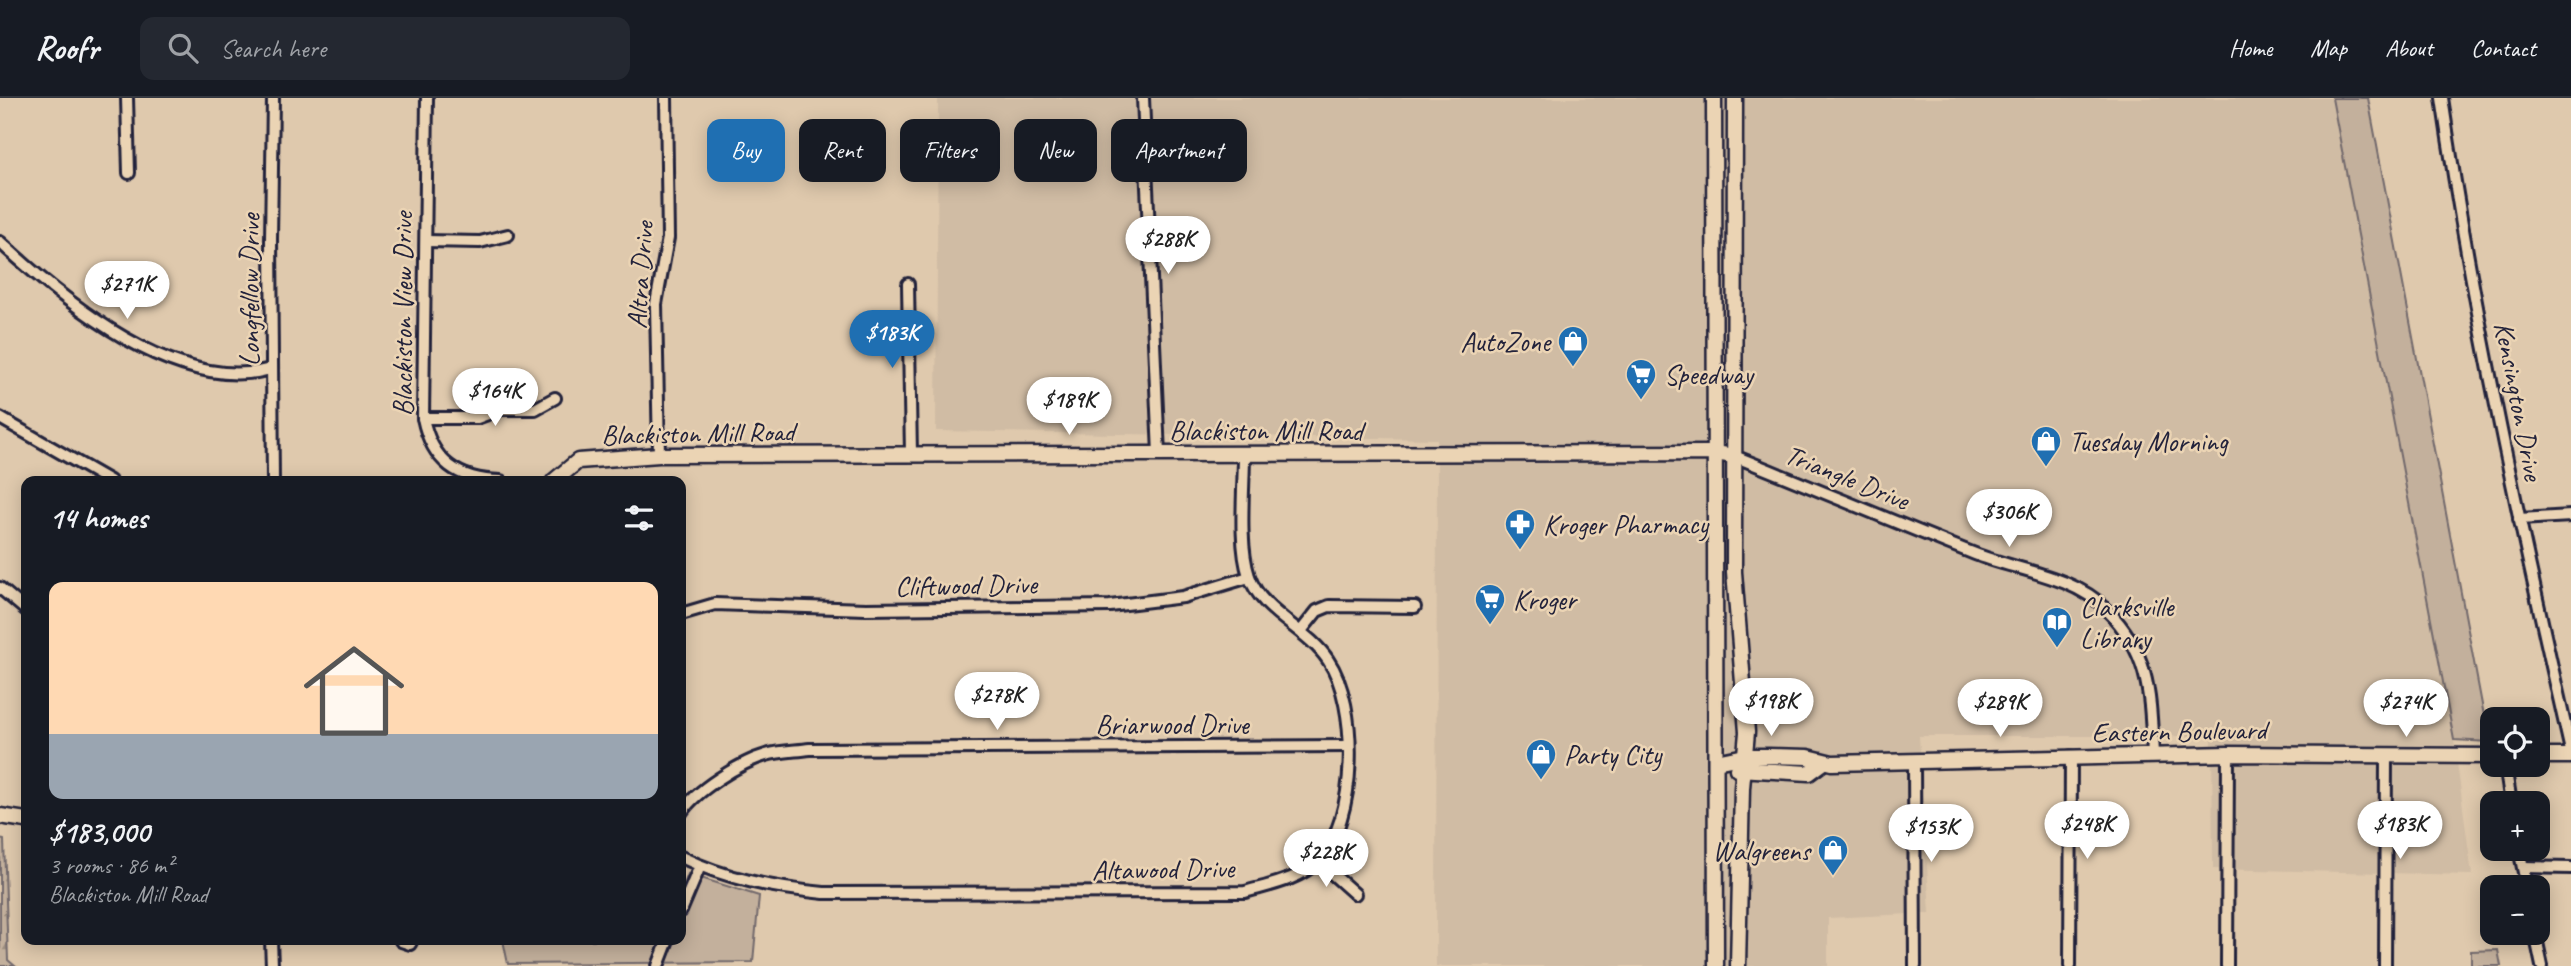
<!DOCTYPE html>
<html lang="en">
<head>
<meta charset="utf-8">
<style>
  body { margin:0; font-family:Caveat,sans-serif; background:#242831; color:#f1f3f6; height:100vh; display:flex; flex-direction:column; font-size:26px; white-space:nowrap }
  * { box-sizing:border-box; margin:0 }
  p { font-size:23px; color:#9ea1a6 }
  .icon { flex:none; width:38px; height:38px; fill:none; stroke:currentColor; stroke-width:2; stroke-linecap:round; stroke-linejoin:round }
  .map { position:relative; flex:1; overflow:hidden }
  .side { position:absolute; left:21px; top:378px; width:665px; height:469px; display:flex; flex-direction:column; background:#171b24; border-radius:14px; box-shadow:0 4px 18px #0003 }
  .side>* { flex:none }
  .hud { position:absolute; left:707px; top:21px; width:665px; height:63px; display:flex; gap:14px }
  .fabs { position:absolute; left:2480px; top:609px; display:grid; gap:14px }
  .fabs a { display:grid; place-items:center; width:70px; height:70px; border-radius:14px; background:#171b24; box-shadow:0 4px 18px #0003; font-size:35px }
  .price { position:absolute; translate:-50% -60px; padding:0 16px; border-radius:24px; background:#fff; color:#222; font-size:23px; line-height:46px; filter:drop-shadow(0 2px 4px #0008) }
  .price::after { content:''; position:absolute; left:50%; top:42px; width:21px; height:16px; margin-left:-10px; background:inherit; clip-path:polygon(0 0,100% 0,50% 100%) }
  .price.selected { background:#1f6fb2; color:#fff }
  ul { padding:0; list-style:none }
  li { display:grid; align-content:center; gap:14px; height:371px; padding:0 28px }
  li+li { border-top:2px solid #363941 }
  li span { display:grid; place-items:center; height:217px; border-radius:14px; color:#555 }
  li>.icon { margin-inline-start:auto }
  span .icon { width:126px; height:126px; fill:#fffc; stroke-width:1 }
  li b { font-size:30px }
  h2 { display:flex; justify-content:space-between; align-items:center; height:84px; padding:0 28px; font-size:30px }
  .pill { padding:0 24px; border-radius:14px; background:#171b24; box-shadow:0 4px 18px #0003; font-size:24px; line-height:63px }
  .pill.selected { background:#1f6fb2; color:#fff }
  header { display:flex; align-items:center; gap:42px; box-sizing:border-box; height:98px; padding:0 35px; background:#171b24; border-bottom:2px solid #363941 }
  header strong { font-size:33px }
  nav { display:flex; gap:38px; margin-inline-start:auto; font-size:24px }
  .search { width:490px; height:63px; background:#242831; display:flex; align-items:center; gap:18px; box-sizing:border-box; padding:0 24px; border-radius:14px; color:#9ea1a6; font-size:26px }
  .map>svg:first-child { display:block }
</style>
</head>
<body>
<header>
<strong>Roofr</strong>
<div class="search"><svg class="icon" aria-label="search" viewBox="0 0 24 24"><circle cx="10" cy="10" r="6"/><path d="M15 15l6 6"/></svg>Search here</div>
<nav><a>Home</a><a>Map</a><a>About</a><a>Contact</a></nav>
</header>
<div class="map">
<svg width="2571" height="868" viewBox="0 0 2571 868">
  <defs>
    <pattern id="forest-firs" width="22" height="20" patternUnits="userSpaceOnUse" patternTransform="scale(1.75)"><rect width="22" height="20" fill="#c3b09c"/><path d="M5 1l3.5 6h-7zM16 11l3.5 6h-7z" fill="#9e8f80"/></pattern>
  </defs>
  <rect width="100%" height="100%" fill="#dfc9ad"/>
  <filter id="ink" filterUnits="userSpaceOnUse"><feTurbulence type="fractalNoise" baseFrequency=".0143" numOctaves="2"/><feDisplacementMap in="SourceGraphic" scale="14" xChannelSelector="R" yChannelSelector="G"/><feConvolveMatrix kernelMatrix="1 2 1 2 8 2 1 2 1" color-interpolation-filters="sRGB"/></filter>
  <g filter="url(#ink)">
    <polygon fill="#d0bca4" points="938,0 2332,0 2454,642 2472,777 2213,771 2212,638 1919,638 1930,815 1828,820 1828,868 1436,868 1437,341 936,333"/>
    <g fill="#c3b09c" stroke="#72696c" stroke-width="2">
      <polygon points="2332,0 2368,0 2489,644 2454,642"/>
      <polygon points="688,776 759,798 753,864 508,866 503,842 681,842 681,794"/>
      <polygon points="2498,852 2501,868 2471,868 2471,853"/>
    </g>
    <polygon fill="url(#forest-firs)" stroke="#72696c" stroke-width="2" points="0,741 4,742 8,862 15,868 0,868"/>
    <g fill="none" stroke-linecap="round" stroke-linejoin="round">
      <g stroke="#22223b" stroke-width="16">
        <g id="minor">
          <polyline points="127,0 129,75"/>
          <path d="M427 0 423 320C432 364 458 382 501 383"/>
          <polyline points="1143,0 1159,356"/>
          <path d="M2442 0C2474 220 2522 437 2571 653"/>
          <polyline points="426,143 480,144 508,137"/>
          <path d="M0 144C65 204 176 297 271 271"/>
          <polyline points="908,186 911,356"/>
          <polyline points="0,320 110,383"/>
          <polyline points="423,320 477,320 501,311 535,311 555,300"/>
          <polyline points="659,357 656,206 668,140 666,0"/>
          <path d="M1734 358C1814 390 1894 424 1975 456 2016 472 2074 478 2106 511 2151 556 2150 598 2153 657"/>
          <polyline points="273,383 271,141 273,0"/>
          <polyline points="2519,421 2571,418"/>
          <polyline points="0,490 26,512"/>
          <polyline points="681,516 715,506 866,511 1110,508 1183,499 1249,479"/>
          <polyline points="1301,533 1317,513 1329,508 1415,509"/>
          <polyline points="1914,663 1915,868"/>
          <polyline points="2505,667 2511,705"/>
          <path d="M681 715C695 693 741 664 766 657 780 653 796 653 810 651L1348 648"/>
          <polyline points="2519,751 2527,789"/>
          <path d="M681 759C727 781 773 790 824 795L1245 794C1269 787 1299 782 1318 763 1358 723 1359 607 1328 562 1307 530 1262 516 1249 478 1238 445 1244 391 1244 356"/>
          <polyline points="1318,763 1355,796"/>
          <polyline points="2523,769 2571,770"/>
          <polyline points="681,813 700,768"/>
          <polyline points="2535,835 2542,868"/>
          <polyline points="271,842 272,868"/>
          <polyline points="401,843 410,846 412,842"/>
          <polyline points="658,868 668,842"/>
          <polyline points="2070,868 2071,658"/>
          <polyline points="2227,868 2228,656"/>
          <polyline points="2385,868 2386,659"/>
        </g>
      </g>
      <g stroke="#22223b" stroke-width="19">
        <g id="major">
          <polyline points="1714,0 1716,868"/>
          <polyline points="1735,0 1734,474 1747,634 1742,690 1738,868"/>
          <polyline points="554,383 578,363 659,357 1715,355 1734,358"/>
          <polyline points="2538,658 2571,658"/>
          <polyline points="1716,664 1745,658 1768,658 1808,659 1832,665 2228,656 2492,658"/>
          <polyline points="1737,671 1809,675 1824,664"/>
          <polyline points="0,718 26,722"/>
        </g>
      </g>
      <use href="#minor" stroke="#ebd4b4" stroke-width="10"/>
      <use href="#major" stroke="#ebd4b4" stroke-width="14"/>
    </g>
  </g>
  <defs>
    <g id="shop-pin" transform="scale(1.575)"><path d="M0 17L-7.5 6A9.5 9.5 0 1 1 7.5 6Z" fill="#1f6fb2" stroke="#ebd4b4"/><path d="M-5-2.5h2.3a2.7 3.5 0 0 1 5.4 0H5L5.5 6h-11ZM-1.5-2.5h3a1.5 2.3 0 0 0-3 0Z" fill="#fff"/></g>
    <g id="supermarket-pin" transform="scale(1.575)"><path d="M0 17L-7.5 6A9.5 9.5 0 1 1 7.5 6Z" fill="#1f6fb2" stroke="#ebd4b4"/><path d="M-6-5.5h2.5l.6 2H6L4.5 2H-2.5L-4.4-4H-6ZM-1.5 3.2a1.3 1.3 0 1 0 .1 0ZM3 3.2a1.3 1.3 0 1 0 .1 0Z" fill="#fff"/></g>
    <g id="pharmacy-pin" transform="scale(1.575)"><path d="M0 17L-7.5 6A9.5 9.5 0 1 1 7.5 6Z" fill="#1f6fb2" stroke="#ebd4b4"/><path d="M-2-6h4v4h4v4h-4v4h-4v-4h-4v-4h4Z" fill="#fff"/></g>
    <g id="library-pin" transform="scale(1.575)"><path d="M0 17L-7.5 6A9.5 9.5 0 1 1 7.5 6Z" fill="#1f6fb2" stroke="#ebd4b4"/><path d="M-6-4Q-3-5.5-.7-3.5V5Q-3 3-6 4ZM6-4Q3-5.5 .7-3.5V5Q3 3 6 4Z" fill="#fff"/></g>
  </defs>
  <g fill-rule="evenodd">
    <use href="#shop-pin" x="1573" y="243"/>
    <use href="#supermarket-pin" x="1641" y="276"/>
    <use href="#shop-pin" x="2046" y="343"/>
    <use href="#pharmacy-pin" x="1520" y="426"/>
    <use href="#supermarket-pin" x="1490" y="501"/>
    <use href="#library-pin" x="2057" y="524"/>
    <use href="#shop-pin" x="1541" y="656"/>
    <use href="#shop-pin" x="1833" y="752"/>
  </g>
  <g text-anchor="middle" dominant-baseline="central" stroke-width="5" stroke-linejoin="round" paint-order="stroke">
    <g font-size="28" fill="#22223b" stroke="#ebd4b4">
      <text transform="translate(640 177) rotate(-86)">Altra Drive</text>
      <text transform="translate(249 192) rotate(-90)">Longfellow Drive</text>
      <text transform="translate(402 216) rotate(-90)">Blackiston View Drive</text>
      <text transform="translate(2519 303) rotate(79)">Kensington Drive</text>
      <text x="1266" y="332">Blackiston Mill Road</text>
      <text transform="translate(698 335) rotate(-1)">Blackiston Mill Road</text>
      <text transform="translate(1847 379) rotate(22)">Triangle Drive</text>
      <text transform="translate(966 487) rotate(-1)">Cliftwood Drive</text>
      <text x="1172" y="626">Briarwood Drive</text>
      <text transform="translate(2179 633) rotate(-1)">Eastern Boulevard</text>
      <text transform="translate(1163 771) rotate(-1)">Altawood Drive</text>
    </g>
    <g font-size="28" fill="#22223b" stroke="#ebd4b4" text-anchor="start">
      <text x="1550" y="243" text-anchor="end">AutoZone</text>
      <text x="1664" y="276">Speedway</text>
      <text x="2069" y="343">Tuesday Morning</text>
      <text x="1543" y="426">Kroger Pharmacy</text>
      <text x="1513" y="501">Kroger</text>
      <text x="2080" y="508">Clarksville<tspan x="2080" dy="32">Library</tspan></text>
      <text x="1564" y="656">Party City</text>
      <text x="1810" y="752" text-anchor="end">Walgreens</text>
    </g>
  </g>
</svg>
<div class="fabs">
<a><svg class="icon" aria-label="locate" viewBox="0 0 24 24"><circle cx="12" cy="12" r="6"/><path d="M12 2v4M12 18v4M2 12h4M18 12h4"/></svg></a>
<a>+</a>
<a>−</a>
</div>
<b class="price" style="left:1168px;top:178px">$288K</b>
<b class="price" style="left:127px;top:223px">$271K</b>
<b class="price selected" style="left:892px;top:272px">$183K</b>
<b class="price" style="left:495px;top:330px">$164K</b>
<b class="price" style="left:1069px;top:339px">$189K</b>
<b class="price" style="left:2009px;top:451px">$306K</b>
<b class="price" style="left:997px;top:634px">$278K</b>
<b class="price" style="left:1771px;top:640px">$198K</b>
<b class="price" style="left:2000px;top:641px">$289K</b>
<b class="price" style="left:2406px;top:641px">$274K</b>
<b class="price" style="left:2087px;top:763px">$248K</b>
<b class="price" style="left:2400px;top:763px">$183K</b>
<b class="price" style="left:1931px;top:766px">$153K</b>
<b class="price" style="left:1326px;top:791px">$228K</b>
<div class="hud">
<a class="pill selected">Buy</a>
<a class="pill">Rent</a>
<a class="pill">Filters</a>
<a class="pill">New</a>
<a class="pill">Apartment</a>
</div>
<section class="side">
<h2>14 homes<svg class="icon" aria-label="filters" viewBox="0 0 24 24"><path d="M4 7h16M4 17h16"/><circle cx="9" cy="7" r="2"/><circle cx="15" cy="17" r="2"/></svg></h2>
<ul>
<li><span style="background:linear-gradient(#ffd9b3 70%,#9aa5b1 0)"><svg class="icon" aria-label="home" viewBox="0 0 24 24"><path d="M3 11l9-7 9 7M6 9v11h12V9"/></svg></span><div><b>$183,000</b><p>3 rooms · 86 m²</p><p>Blackiston Mill Road</p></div></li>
</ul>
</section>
</div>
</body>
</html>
